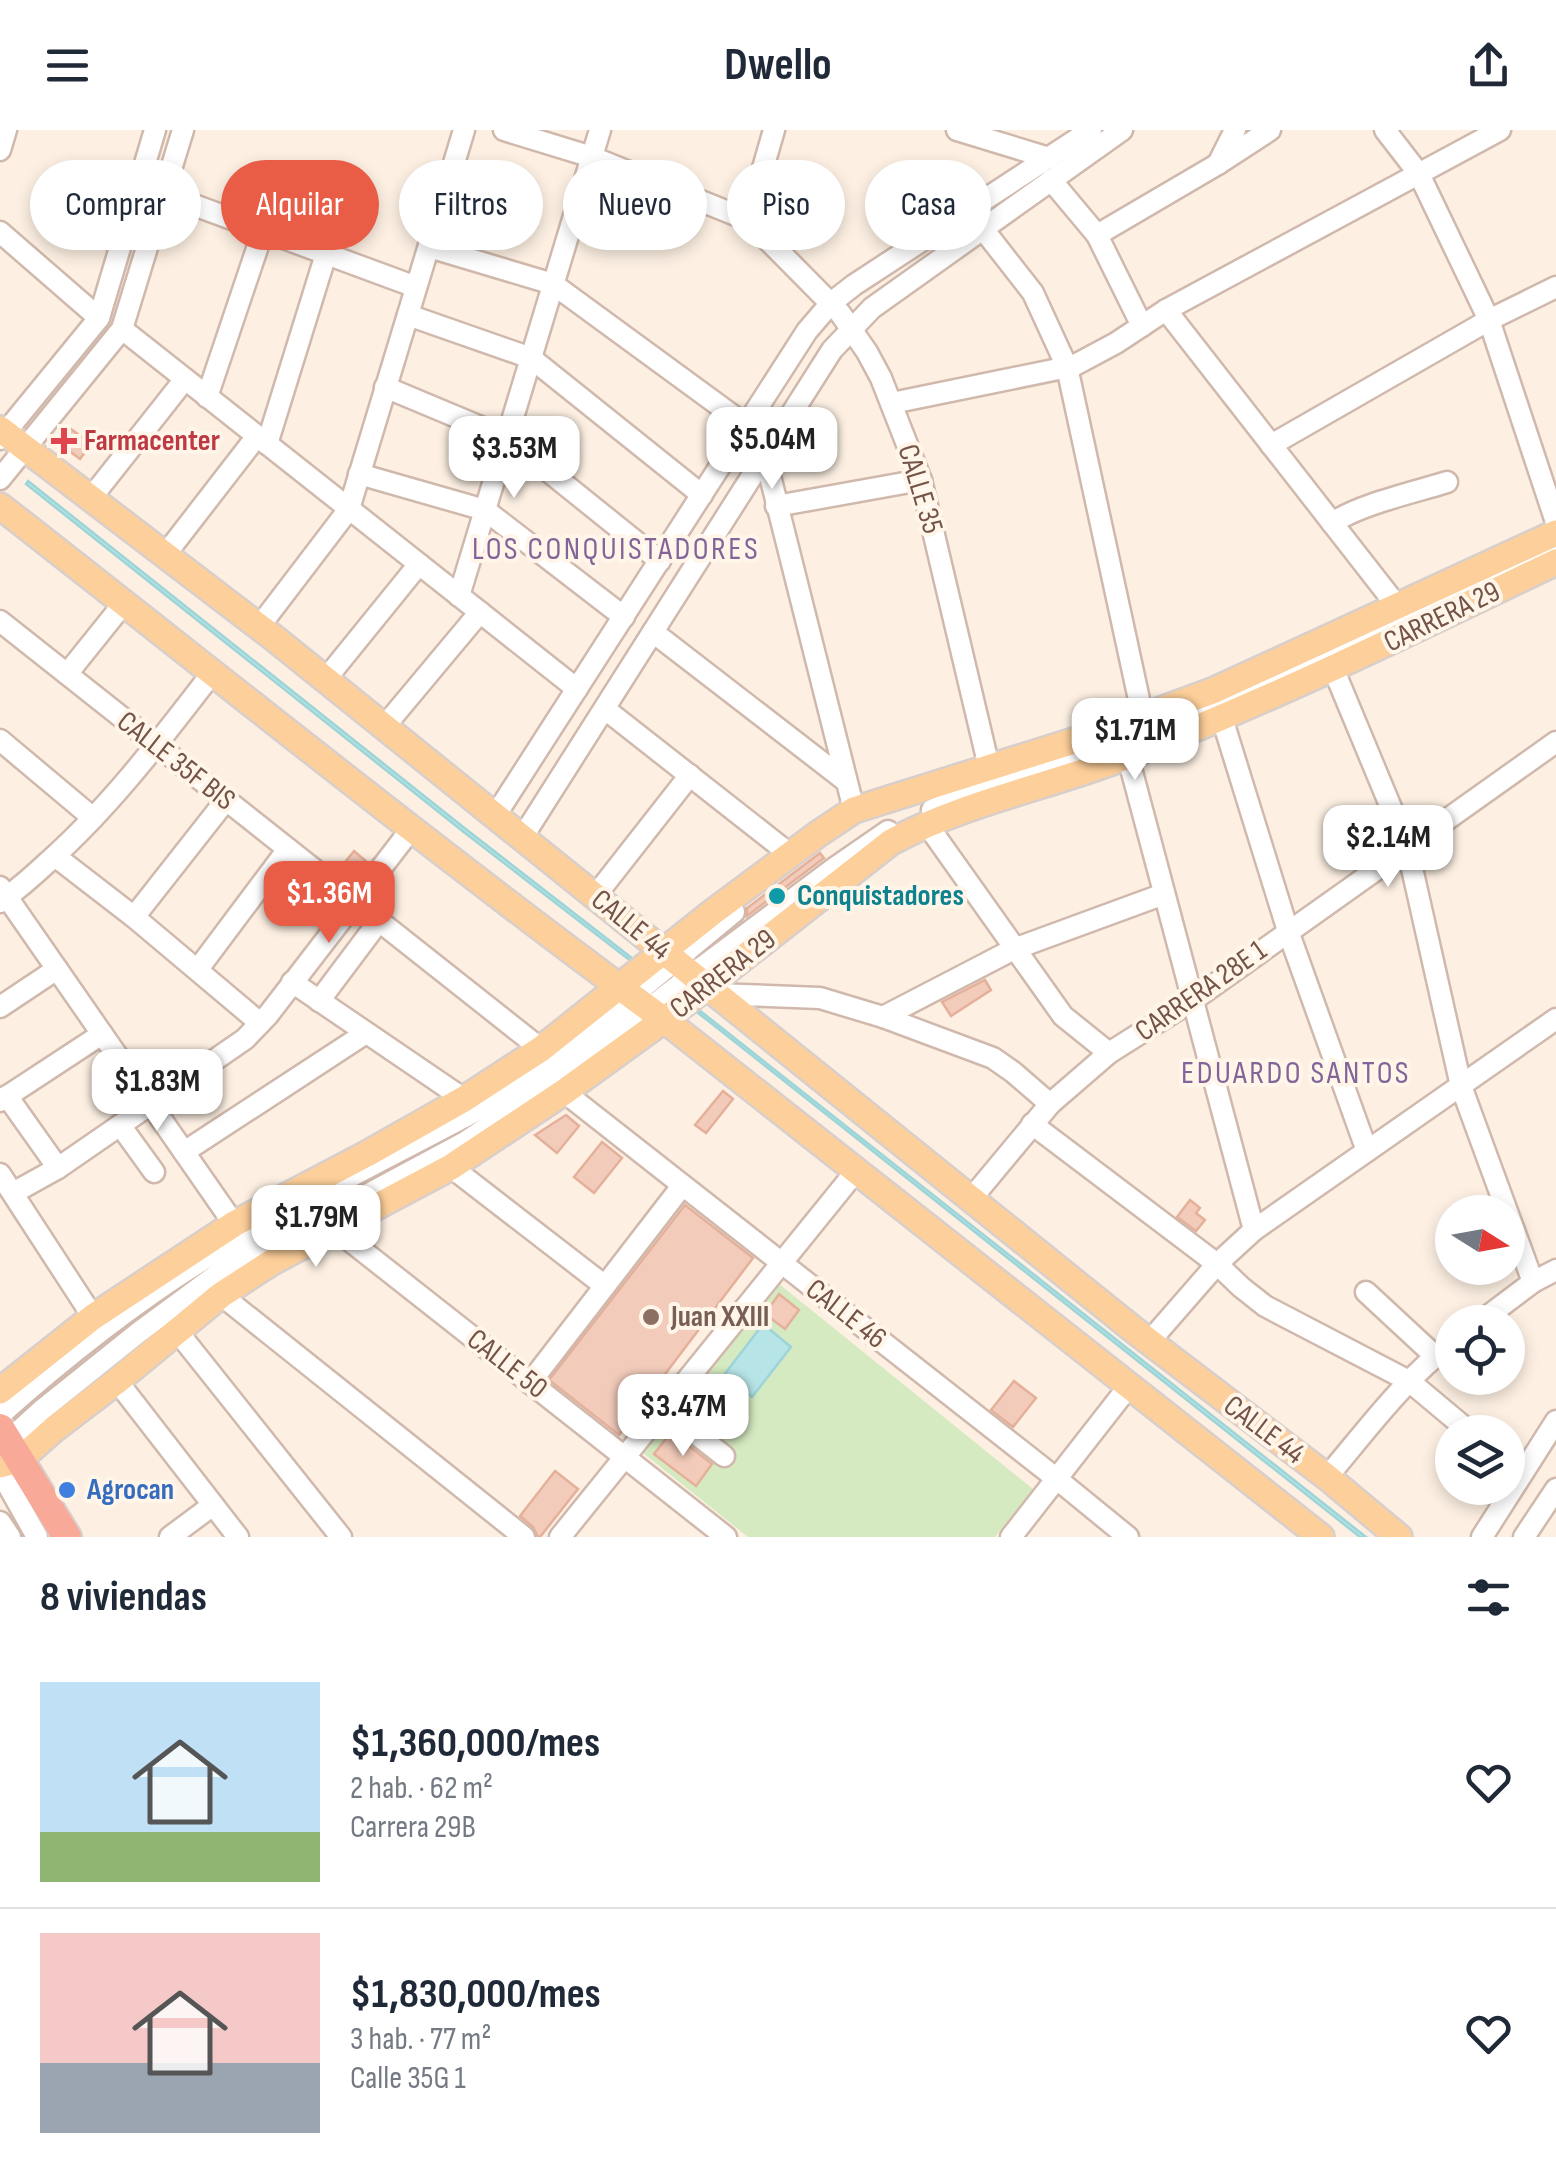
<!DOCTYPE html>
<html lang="es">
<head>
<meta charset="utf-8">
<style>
  body { margin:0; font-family:"Sofia Sans Condensed",sans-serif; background:#f2f2f3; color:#1f2937; height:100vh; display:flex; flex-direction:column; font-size:38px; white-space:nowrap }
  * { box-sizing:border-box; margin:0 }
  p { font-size:32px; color:#747a83 }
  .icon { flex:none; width:55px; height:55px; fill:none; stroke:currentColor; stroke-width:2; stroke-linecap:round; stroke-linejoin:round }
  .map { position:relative; height:1407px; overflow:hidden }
  .side { display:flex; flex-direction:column; background:#fff; flex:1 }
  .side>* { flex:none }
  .banner { position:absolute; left:30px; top:30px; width:1000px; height:90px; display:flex; gap:20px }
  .needle { width:65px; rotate:101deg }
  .buttons { position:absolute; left:1435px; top:1065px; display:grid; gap:20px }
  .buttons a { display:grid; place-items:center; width:90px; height:90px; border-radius:50%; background:#fff; box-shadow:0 5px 15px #0003; font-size:50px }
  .price { position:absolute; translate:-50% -85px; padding:0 22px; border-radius:20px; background:#fff; color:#222; font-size:32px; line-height:65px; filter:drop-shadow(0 2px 5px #0008) }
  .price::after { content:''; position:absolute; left:50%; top:60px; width:30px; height:22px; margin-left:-15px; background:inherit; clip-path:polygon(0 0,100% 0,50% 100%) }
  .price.on { background:#e95c45; color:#fff }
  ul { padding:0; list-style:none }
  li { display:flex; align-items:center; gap:30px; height:250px; padding:0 40px }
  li+li { border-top:2px solid #e0e1e3 }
  li span { display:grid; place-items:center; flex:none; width:280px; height:200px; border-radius:0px; color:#555 }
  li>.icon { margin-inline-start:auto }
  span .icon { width:120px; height:120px; fill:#fffc; stroke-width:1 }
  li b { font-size:42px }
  h2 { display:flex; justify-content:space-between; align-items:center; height:120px; padding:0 40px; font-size:42px }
  .pill { padding:0 35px; border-radius:45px; background:#fff; box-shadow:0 5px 15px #0003; font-size:35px; line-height:90px }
  .pill.on { background:#e95c45; color:#fff }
  header { display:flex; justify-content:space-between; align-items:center; height:130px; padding:0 40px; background:#fff; font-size:45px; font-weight:700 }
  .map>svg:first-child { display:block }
</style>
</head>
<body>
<header><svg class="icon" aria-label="menu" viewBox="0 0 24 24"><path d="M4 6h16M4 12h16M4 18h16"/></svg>Dwello<svg class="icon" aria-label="share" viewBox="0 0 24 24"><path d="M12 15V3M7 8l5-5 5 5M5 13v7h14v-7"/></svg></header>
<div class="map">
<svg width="1556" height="1407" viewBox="0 0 1556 1407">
  <rect width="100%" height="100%" fill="#fdf0e3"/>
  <polygon fill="#d5eac1" points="778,1153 1033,1359 995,1407 748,1407 643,1323"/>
  <g fill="#b7e4e6" stroke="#9dd4d8" stroke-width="2.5">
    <polygon points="28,351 467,700 713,891 1366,1407 1360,1407 711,893 465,703 26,354"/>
    <polygon points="763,1194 791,1217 752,1267 724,1245"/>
  </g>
  <g fill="#f2cbba" stroke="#e5b09a" stroke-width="2.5">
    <polygon points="67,296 91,314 80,329 56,311"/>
    <polygon points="354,721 368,733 353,752 338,741"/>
    <polygon points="820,723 824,728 747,786 747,778"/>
    <polygon points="985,850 991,860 951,886 942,872"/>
    <polygon points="723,961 733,969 706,1003 695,995"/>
    <polygon points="566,985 579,996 557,1023 535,1005"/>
    <polygon points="602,1012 622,1028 594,1063 574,1047"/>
    <polygon points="1190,1070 1200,1078 1196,1083 1205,1090 1196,1101 1177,1087"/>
    <polygon points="685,1075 753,1128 619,1305 549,1250"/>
    <polygon points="779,1164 799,1180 785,1199 765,1184"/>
    <polygon points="1014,1251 1036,1268 1013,1297 991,1280"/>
    <polygon points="698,1259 715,1273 702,1291 684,1277"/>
    <polygon points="671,1302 712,1334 696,1356 654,1324"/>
    <polygon points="555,1341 578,1359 540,1407 538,1407 533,1397 520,1386"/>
  </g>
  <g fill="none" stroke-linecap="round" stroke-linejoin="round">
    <g stroke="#d0b9ac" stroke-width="25">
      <g id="minor">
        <polyline points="504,0 592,27 748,90 840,183 867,222 881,248 921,350 989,637"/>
        <polyline points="957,0 1049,28"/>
        <polyline points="1385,0 1419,44 1489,190 1556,392"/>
        <polyline points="0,20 6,0"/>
        <polyline points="1218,34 1235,0"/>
        <polyline points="1051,50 1097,105 1142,196"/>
        <polyline points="164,64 416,157"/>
        <polyline points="748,90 774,0"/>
        <polyline points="983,99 1033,163 1067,237 1143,588"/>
        <polyline points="0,102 99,188"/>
        <polyline points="1097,105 1218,34 1270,0"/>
        <polyline points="429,117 553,154 747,296"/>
        <polyline points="1166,180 1397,476"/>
        <polyline points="408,185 531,228 702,365"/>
        <polyline points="122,199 577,559"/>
        <polyline points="385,257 507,308 660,431"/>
        <polyline points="207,267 263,101"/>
        <polyline points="892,273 1073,236 1116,213 1166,180 1500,0"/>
        <polyline points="0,309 99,188 155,0"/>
        <polyline points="267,314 326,124"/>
        <polyline points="1271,315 1489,190 1556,157"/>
        <polyline points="765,326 854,680"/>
        <polyline points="359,344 485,380 624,487"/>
        <polyline points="0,349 122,199 183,0"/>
        <polyline points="91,368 185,249"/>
        <polyline points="776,376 921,350"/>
        <path d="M1332 393C1361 374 1412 363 1447 352"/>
        <polyline points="165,425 257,306"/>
        <polyline points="459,466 600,0"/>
        <polyline points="0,491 541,919"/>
        <polyline points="259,497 349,379 464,0"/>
        <polyline points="653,502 846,651"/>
        <polyline points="1333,538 1407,716 1461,956 1533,1152"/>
        <polyline points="67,544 124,473"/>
        <polyline points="325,550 419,434"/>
        <polyline points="605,579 791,725"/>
        <polyline points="1222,588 1288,801 1367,1021"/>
        <polyline points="384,597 480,482"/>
        <polyline points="0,610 93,688"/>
        <polyline points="1128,627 1254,1100"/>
        <polyline points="932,680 997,652 1142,605 1198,584 1384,499 1556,417"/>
        <polyline points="495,686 807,201 831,173 854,155 1091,0"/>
        <polyline points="926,693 1063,886 1109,923"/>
        <polyline points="522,708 832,220 872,178 1122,0"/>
        <polyline points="55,726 134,787 260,893"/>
        <polyline points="0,757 234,1094"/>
        <polyline points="596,765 690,645"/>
        <path d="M0 772C17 760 33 746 48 732 111 676 162 608 213 542"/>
        <polyline points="134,787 226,670"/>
        <polyline points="198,839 288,719"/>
        <polyline points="292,852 464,969"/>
        <polyline points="715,864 820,868 883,887 993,928 1013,942 1050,974"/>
        <polyline points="319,871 379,791"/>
        <polyline points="0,877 57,839"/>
        <polyline points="883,887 1014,819 1164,764"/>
        <polyline points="564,962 1057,1349 1128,1407"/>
        <polyline points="7,966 58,1038"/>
        <polyline points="0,971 102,904"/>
        <polyline points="1032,994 1217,1134 1241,1157 1265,1176 1409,1251 1470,1302"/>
        <polyline points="120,995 154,1042"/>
        <polyline points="184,1022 366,903"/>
        <polyline points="451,1037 605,1156"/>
        <polyline points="0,1044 93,1187"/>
        <polyline points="13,1063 58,1038 245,909 268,885 412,698"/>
        <polyline points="971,1069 1050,974 1109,923 1193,870 1556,612"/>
        <polyline points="335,1099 726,1407"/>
        <polyline points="1366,1162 1435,1226"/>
        <polyline points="221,1165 524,1407"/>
        <polyline points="1480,1192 1533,1152 1556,1140"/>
        <polyline points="177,1201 341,1407"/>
        <polyline points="1149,1212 1217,1134 1254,1100 1556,889"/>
        <polyline points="117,1251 238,1407"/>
        <polyline points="530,1253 682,1056"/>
        <polyline points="664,1279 724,1326"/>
        <path d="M0 1285C74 1219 155 1156 241 1107 318 1062 399 1022 478 980L555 930 734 782"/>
        <polyline points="4,1322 8,1311 43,1279 139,1202 249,1121 357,1070 465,1012 555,952 701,838 833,739 888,701"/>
        <polyline points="0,1341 37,1407"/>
        <path d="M1327 1347C1366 1301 1404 1249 1452 1213"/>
        <polyline points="0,1392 10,1407"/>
        <polyline points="170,1407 213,1375"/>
        <polyline points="560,1407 856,1041"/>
        <polyline points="1011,1407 1129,1256"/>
        <polyline points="1482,1407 1556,1291"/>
        <polyline points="1524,1407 1556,1359"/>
      </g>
    </g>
    <g stroke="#d8cfcc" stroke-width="30">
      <g id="major">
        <polyline points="0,299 274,508 1134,1200 1327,1347 1399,1407"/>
        <path d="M0 376C223 550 443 728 671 895L1321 1407"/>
        <polyline points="0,1261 93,1187 234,1094 365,1025 464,969 541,919 713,782 818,704 854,680 1093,605 1215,560 1556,403"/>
        <path d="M0 1335 19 1330 54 1299 117 1251 221 1165 272 1132 451 1037 564 962 669 886 891 712C967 671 1053 656 1133 624 1277 567 1417 499 1556 432"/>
      </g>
    </g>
    <g stroke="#d8cfcc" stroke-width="32">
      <polyline id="highway" points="0,1298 67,1407"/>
    </g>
    <use href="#minor" stroke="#fff" stroke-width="20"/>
    <use href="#major" stroke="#fdcf9a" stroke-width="25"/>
    <use href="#highway" stroke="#f8a998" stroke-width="28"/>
  </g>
  <path fill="#e0444e" stroke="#fff5e9" stroke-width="4" d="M59 296h10v10h10v10h-10v10h-10v-10h-10v-10h10z"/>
  <circle fill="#0f9aa8" stroke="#fff5e9" stroke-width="4" cx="777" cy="766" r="10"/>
  <circle fill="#8d6e63" stroke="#fff5e9" stroke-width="4" cx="651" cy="1187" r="10"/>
  <circle fill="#3f7fe0" stroke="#fff5e9" stroke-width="4" cx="67" cy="1360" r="10"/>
  <g text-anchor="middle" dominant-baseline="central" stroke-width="8" stroke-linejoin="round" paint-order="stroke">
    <g font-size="30" font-weight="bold" fill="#be3a42" stroke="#fff5e9" text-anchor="start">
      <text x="84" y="311">Farmacenter</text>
    </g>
    <g font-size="30" fill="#755448" stroke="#fff5e9">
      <text transform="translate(920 359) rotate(73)">CALLE 35</text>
      <text transform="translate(1442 487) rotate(-26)">CARRERA 29</text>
      <text transform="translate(176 631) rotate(38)">CALLE 35F BIS</text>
      <text transform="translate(631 795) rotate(39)">CALLE 44</text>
      <text transform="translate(723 844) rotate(-38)">CARRERA 29</text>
      <text transform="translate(1201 861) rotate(-35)">CARRERA 28E 1</text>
      <text transform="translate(846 1184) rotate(38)">CALLE 46</text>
      <text transform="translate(507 1234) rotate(38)">CALLE 50</text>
      <text transform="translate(1264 1300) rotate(37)">CALLE 44</text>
    </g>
    <g font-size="30" font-weight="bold" fill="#0d838f" stroke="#fff5e9" text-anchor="start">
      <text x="797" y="766">Conquistadores</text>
    </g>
    <g font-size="30" font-weight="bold" fill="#785e54" stroke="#fff5e9" text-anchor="start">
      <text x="671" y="1187">Juan XXIII</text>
    </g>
    <g font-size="30" font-weight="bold" fill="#366cbe" stroke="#fff5e9" text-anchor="start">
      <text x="87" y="1360">Agrocan</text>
    </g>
    <g font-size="32" letter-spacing="2.5" fill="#826499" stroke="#fff5e9">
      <text x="616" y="419">LOS CONQUISTADORES</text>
      <text x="1296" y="943">EDUARDO SANTOS</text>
    </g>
  </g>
</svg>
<div class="buttons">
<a><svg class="needle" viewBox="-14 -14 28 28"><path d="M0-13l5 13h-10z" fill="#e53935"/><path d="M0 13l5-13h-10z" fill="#747a83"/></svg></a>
<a><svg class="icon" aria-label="locate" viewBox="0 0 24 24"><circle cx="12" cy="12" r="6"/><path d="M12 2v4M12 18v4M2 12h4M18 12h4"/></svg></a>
<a><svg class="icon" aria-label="layers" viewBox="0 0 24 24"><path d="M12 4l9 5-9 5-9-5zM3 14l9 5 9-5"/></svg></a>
</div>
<b class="price" style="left:772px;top:362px">$5.04M</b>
<b class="price" style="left:514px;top:371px">$3.53M</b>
<b class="price" style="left:1135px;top:653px">$1.71M</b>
<b class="price" style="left:1388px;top:760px">$2.14M</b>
<b class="price on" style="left:329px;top:816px">$1.36M</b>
<b class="price" style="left:157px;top:1004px">$1.83M</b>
<b class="price" style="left:316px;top:1140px">$1.79M</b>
<b class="price" style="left:683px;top:1329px">$3.47M</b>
<div class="banner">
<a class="pill">Comprar</a>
<a class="pill on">Alquilar</a>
<a class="pill">Filtros</a>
<a class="pill">Nuevo</a>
<a class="pill">Piso</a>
<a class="pill">Casa</a>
</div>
</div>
<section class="side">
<h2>8 viviendas<svg class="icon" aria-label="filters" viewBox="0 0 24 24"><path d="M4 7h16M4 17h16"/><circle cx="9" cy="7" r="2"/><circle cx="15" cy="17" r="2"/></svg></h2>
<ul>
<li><span style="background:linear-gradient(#bfe0f5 75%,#8fb573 0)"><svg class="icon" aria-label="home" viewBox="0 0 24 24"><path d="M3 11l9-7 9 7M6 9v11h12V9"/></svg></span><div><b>$1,360,000/mes</b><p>2 hab. · 62 m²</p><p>Carrera 29B</p></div><svg class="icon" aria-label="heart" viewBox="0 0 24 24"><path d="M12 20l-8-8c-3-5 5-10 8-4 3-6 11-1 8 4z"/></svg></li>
<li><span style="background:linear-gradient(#f6c9c9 65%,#9aa5b1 0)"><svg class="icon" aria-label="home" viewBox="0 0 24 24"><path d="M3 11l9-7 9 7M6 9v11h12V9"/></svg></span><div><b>$1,830,000/mes</b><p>3 hab. · 77 m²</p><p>Calle 35G 1</p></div><svg class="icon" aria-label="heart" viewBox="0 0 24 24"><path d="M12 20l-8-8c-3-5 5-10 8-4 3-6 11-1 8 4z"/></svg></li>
</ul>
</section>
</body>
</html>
